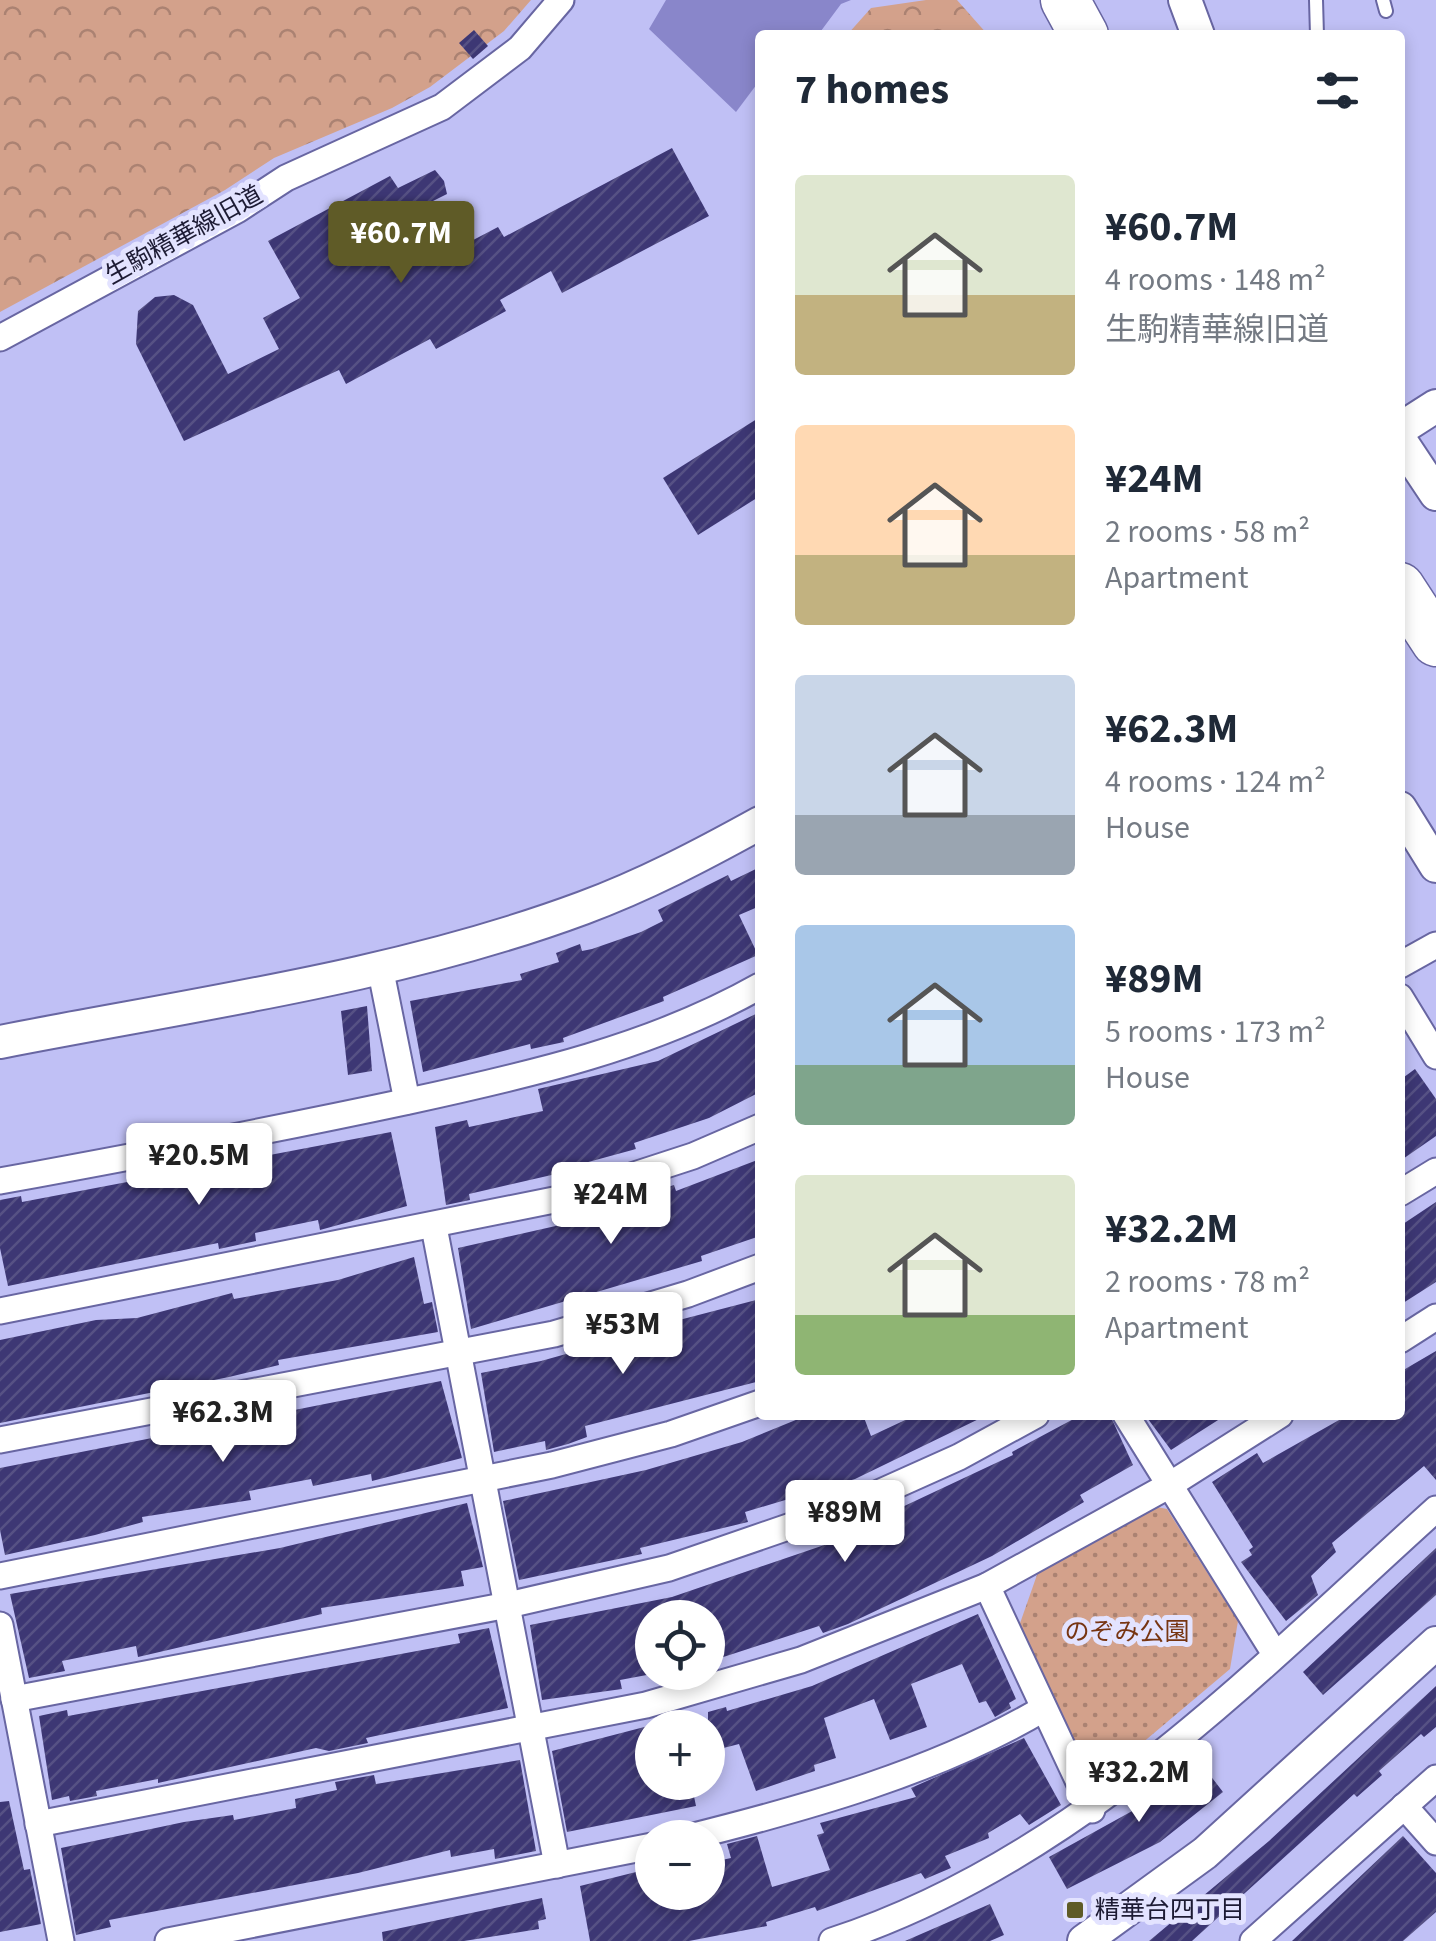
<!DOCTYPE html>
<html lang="en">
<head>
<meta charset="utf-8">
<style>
  body { margin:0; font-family:"Source Sans 3","Noto Sans JP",sans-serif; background:#f2f2f3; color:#1f2937; height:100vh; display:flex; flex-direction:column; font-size:38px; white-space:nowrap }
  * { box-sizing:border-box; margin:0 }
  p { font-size:32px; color:#747a83 }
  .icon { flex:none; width:55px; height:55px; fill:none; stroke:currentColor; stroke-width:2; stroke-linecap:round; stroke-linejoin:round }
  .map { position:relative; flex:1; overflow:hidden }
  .sheet { position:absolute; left:755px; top:30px; width:650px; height:1390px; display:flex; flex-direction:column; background:#fff; border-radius:10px; box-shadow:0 5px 15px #0003 }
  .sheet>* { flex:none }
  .buttons { position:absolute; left:635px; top:1600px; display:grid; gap:20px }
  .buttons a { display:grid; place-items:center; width:90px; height:90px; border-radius:50%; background:#fff; box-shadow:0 5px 15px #0003; font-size:50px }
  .price { position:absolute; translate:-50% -85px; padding:0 22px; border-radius:10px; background:#fff; color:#222; font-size:32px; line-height:65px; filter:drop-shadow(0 2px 5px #0008) }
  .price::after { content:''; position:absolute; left:50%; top:60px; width:30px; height:22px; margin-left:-15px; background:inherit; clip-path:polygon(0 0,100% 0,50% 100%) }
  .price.on { background:#5f5b27; color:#fff }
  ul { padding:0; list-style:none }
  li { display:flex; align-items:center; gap:30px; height:250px; padding:0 40px }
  li span { display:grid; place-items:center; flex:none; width:280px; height:200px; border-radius:10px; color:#555 }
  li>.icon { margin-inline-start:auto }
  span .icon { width:120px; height:120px; fill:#fffc; stroke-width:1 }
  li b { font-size:42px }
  h2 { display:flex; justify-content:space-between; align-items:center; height:120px; padding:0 40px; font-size:42px }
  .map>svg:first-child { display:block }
</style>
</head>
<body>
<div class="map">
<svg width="1436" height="1941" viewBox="0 0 1436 1941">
  <defs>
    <pattern id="forest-crowns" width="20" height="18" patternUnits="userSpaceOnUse" patternTransform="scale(2.5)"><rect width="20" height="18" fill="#d3a18b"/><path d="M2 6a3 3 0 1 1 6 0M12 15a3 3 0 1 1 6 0" fill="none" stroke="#ab8272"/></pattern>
    <pattern id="park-dots" width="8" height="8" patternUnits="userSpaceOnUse" patternTransform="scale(2.5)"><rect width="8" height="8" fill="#d3a18b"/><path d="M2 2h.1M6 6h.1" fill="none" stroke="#ab8272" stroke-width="1.8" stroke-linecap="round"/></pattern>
    <pattern id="building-hatch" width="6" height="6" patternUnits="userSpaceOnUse" patternTransform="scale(2.5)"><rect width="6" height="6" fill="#3d3774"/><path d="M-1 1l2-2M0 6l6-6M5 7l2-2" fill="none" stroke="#565184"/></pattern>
  </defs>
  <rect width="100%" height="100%" fill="#c0c0f5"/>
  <g fill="url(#forest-crowns)">
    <polygon points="0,0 531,0 504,31 430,87 392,108 274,158 225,190 0,312"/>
    <polygon points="926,0 957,0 988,35 847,35 871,8"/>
  </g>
  <polygon fill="url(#park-dots)" points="1157,1507 1167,1509 1238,1621 1230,1669 1103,1776 1085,1773 1018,1629 1038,1572"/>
  <polygon fill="#8986ca" points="666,0 851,0 841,4 818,35 760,35 760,80 736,112 649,29"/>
  <g fill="url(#building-hatch)">
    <polygon points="474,30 488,46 473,59 459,43"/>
    <polygon points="672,148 709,216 562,293 551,271 500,300 506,311 436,349 430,339 346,384 339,370 184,441 136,344 138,311 155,297 174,295 193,305 228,374 279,349 263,318 300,298 268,241 390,176 398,188 435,170 444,181 447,194 411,212 437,259 498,227 504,237"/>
    <polygon points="760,417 760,496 698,535 663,478"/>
    <polygon points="760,867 760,906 739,915 758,955 663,997 664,1001 563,1038 564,1042 531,1049 530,1044 423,1072 410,1001 522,980 520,974 559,962 556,953 580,944 582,951 592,949 641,932 663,921 658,910 728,875 731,881"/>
    <polygon points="367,1006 372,1071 348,1075 341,1011"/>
    <polygon points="760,1012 760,1092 709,1118 634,1143 636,1149 581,1164 582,1168 469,1194 470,1200 446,1205 435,1127 467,1120 469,1127 543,1111 538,1089 658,1061"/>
    <polygon points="1415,1069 1436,1099 1436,1136 1400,1161 1400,1080"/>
    <polygon points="391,1132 407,1206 320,1230 318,1220 255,1233 256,1241 219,1249 218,1243 8,1286 0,1248 0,1200 21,1196 22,1202"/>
    <polygon points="760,1159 760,1236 701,1256 702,1261 471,1329 458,1248 600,1216 599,1212 642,1203 640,1196 674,1185 676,1191"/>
    <polygon points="1436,1202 1436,1282 1400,1305 1400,1226"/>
    <polygon points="414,1257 424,1304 432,1302 438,1332 278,1360 279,1365 229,1377 0,1423 0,1340 96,1320 137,1318 232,1293 234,1299 338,1280"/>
    <polygon points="760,1299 760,1381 585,1426 587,1437 568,1444 546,1450 545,1441 494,1452 481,1373 541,1361 584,1349 583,1345"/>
    <polygon points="1436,1351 1436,1480 1424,1466 1332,1543 1336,1552 1311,1576 1318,1595 1286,1621 1241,1562 1252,1555 1249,1550 1253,1547 1212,1482 1257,1453 1263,1463 1348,1415 1400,1415 1400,1372"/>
    <polygon points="441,1381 462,1458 372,1481 371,1474 313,1486 311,1479 249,1491 251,1500 142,1517 143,1522 95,1535 5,1555 0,1530 0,1468"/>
    <polygon points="808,1415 863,1415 871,1436 916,1415 987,1415 855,1479 745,1512 748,1522 640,1548 642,1554 519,1580 503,1501 646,1470 742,1442"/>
    <polygon points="1081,1415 1110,1415 1133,1465 1080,1495 1084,1502 992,1556 848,1624 823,1633 819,1626 708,1662 708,1618 652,1618 652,1674 620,1680 622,1689 542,1700 530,1625 672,1597 886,1524 883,1516 1013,1455 1012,1452"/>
    <polygon points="1145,1415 1226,1415 1171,1450"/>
    <polygon points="467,1503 483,1567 461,1571 464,1586 321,1608 322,1614 138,1657 136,1646 62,1661 65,1671 29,1678 10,1594 280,1548"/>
    <polygon points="1436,1548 1436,1595 1323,1695 1303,1672"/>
    <polygon points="978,1614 1016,1699 1009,1703 1011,1708 995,1717 986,1701 979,1703 962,1664 911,1684 927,1727 890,1740 874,1699 824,1718 836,1758 814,1765 815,1771 756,1791 739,1744 708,1752 708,1712 726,1707 727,1711 812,1686"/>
    <polygon points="489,1628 508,1708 366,1738 368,1743 329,1751 316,1748 158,1783 158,1779 96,1791 97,1796 70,1801 69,1796 52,1800 39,1716 67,1710 68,1716 460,1643 458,1634"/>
    <polygon points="1436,1686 1436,1727 1424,1737 1421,1734 1379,1771 1382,1775 1357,1797 1354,1794 1192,1941 1149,1941 1269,1841"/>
    <polygon points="652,1725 652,1782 691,1782 696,1806 567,1832 552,1751"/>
    <polygon points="1024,1738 1061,1805 1029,1825 1020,1814 988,1833 989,1838 945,1856 951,1868 925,1879 921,1873 817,1911 815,1907 766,1922 767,1926 689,1941 590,1941 580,1886 652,1868 652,1892 708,1892 708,1863 731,1858 727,1844 757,1836 772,1887 830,1870 817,1835 824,1833 820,1823 916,1797 911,1788"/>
    <polygon points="1196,1757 1223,1792 1160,1842 1067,1889 1049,1857 1134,1810 1132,1807"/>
    <polygon points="520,1760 536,1851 495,1859 494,1849 451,1857 450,1850 358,1873 109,1920 111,1927 76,1935 61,1848 184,1822 233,1815 234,1820 296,1808 295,1799 337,1790 335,1782 374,1775 376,1784"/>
    <polygon points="9,1801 24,1870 30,1869 41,1924 0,1932 0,1802"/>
    <polygon points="1403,1836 1436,1873 1436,1912 1403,1941 1292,1941"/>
    <polygon points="542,1898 546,1919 538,1921 539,1929 464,1941 383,1941 382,1932"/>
    <polygon points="990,1904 1004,1935 990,1941 905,1941"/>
  </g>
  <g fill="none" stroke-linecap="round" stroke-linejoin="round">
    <g stroke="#6866a2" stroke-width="16">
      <g id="service">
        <polyline points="1316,0 1317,35"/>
        <polyline points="1383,0 1386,11"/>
      </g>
    </g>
    <g stroke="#6866a2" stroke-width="29">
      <g id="minor">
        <polyline points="0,338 237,210 286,178 442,107 520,48 561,0"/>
        <polyline points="1400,965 1436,945"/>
        <polyline points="380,967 407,1101"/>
        <polyline points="1400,997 1436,1056"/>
        <path d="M0 1181C137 1156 273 1130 409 1101 529 1075 652 1047 760 986"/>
        <polyline points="1400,1193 1436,1171"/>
        <polyline points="434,1227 557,1865"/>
        <polyline points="0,1311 564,1198 693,1156 760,1127"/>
        <polyline points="1400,1340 1436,1317"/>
        <polyline points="1126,1415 1275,1654"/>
        <polyline points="0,1440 554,1334 688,1294 760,1267"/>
        <polyline points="0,1576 552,1465 671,1434 760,1403"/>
        <polyline points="987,1586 1092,1810"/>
        <polyline points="0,1625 61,1941"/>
        <polyline points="14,1699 508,1605 669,1568 852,1505 959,1457 1036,1415"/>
        <polyline points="1404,1806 1436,1842"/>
        <polyline points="38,1824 646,1705 801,1660 987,1586 1168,1486 1280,1415"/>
        <path d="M686 1838C806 1808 936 1772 1043 1709"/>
        <polyline points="168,1941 652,1846"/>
        <path d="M832 1941C1074 1862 1252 1675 1436 1509"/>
        <polyline points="1253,1941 1436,1778"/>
      </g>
    </g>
    <g stroke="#6866a2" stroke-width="36">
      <g id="tertiary">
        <polyline points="1185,0 1198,35"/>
        <polyline points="1400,429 1436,406"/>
        <polyline points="1400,440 1436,494"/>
        <polyline points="1400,808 1436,866"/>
        <path d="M0 1042C194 1004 397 977 583 908 645 885 702 855 760 823"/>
        <polyline points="1084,1941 1205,1853 1436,1643"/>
      </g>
    </g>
    <g stroke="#6866a2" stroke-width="51">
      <g id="motorway">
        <polyline points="1065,0 1084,35"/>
        <polyline points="1400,587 1436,642"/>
      </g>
    </g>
    <use href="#service" stroke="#fff" stroke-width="12"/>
    <use href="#minor" stroke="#fff" stroke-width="25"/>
    <use href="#tertiary" stroke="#fff" stroke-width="32"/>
    <use href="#motorway" stroke="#fff" stroke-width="48"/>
  </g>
  <rect fill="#5f5b27" stroke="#e3e3ff" stroke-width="4" x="1065" y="1900" width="20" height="20" rx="5"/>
  <g text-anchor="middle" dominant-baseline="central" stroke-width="10" stroke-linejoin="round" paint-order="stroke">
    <g font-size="25" fill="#1d1b34" stroke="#e3e3ff">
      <text transform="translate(184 235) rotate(-29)">生駒精華線旧道</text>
    </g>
    <g font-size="25" fill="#773512" stroke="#e3e3ff">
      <text x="1127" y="1632">のぞみ公園</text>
    </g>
    <g font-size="25" fill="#1d1b34" stroke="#e3e3ff" text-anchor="start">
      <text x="1095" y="1910">精華台四丁目</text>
    </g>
  </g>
</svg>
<div class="buttons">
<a><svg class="icon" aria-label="locate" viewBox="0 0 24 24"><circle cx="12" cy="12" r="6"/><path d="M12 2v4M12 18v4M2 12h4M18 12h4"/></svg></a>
<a>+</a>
<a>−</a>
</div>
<b class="price on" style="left:401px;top:286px">¥60.7M</b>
<b class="price" style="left:199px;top:1208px">¥20.5M</b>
<b class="price" style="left:611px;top:1247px">¥24M</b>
<b class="price" style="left:623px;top:1377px">¥53M</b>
<b class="price" style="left:223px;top:1465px">¥62.3M</b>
<b class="price" style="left:845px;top:1565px">¥89M</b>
<b class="price" style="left:1139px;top:1825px">¥32.2M</b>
<section class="sheet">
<h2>7 homes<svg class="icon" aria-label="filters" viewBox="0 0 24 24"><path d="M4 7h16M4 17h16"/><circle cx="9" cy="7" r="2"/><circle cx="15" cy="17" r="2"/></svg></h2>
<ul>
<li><span style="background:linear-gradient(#dfe7d0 60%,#c2b280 0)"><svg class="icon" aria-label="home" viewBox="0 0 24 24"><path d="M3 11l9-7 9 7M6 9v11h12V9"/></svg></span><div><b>¥60.7M</b><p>4 rooms · 148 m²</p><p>生駒精華線旧道</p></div></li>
<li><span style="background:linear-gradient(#ffd9b3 65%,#c2b280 0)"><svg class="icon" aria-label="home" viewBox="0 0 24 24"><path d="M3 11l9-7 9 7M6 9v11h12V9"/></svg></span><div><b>¥24M</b><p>2 rooms · 58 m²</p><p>Apartment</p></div></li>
<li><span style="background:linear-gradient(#c9d6e8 70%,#9aa5b1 0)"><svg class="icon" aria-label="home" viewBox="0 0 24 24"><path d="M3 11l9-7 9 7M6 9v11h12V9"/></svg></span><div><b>¥62.3M</b><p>4 rooms · 124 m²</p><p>House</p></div></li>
<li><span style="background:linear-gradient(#a9c7e8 70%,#7fa58c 0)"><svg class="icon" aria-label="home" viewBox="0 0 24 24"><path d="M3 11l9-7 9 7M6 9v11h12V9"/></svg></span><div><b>¥89M</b><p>5 rooms · 173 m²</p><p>House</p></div></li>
<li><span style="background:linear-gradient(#dfe7d0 70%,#8fb573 0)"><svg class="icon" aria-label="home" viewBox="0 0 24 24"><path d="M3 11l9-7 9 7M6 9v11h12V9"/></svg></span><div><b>¥32.2M</b><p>2 rooms · 78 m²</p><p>Apartment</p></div></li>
</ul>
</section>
</div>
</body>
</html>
